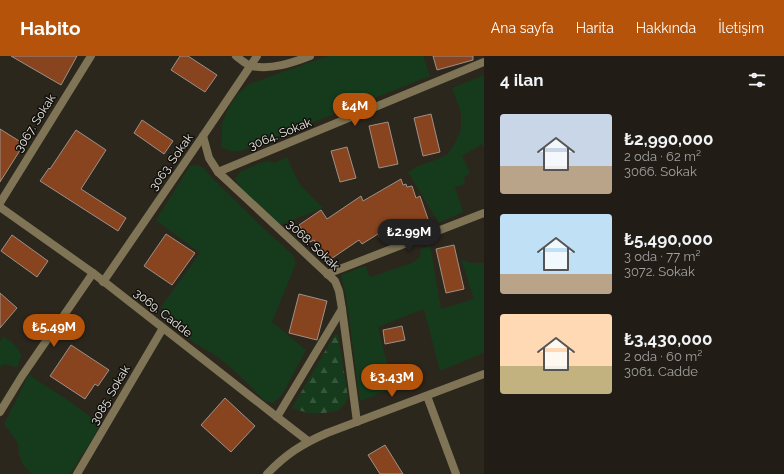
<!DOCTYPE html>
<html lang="tr">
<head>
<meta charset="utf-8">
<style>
  body { margin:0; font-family:Raleway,sans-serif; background:#29261f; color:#f1f3f6; height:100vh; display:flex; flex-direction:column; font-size:15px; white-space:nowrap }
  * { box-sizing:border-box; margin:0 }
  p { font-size:13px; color:#a2a2a1 }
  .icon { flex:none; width:22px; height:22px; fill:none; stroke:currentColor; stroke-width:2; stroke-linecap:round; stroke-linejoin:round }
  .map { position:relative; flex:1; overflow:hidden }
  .sheet { display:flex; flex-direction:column; background:#211d16; width:300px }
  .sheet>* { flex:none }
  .price { position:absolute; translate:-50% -34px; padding:0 9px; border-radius:14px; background:#b45309; color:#fff; font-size:13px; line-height:26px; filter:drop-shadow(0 1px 2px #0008) }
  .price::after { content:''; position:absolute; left:50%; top:24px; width:12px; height:9px; margin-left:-6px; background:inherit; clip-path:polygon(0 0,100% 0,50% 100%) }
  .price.active { background:#222; color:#fff }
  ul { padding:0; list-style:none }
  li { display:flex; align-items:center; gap:12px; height:100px; padding:0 16px }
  li span { display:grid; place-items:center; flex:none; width:112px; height:80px; border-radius:4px; color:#555 }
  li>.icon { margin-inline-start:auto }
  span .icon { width:48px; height:48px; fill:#fffc; stroke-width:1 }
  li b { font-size:17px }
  h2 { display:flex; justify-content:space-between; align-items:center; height:48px; padding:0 16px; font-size:17px }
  header { display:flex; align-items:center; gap:24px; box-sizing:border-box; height:56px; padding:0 20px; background:#b45309; color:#fff }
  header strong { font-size:19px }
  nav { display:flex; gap:22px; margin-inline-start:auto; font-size:14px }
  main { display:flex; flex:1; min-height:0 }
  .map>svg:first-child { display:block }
</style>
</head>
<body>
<header>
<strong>Habito</strong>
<nav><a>Ana sayfa</a><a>Harita</a><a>Hakkında</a><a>İletişim</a></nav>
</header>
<main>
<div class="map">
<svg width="484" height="418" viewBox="0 0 484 418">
  <defs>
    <pattern id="forest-firs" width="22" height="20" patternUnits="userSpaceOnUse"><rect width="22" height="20" fill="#153b1c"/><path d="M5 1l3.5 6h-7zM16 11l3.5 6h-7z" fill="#37573d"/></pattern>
  </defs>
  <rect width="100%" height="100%" fill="#2c271d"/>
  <g fill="#153b1c">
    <polygon points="328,0 423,0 430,20 241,95 231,95 221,91 222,67 230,49 238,38 249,28"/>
    <polygon points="484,19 484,92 482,88 462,100 470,117 464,121 465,128 455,131 463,156 439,167 408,116 418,110 438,103 448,98 454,89 461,74 461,56 452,32"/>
    <polygon points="287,101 293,115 301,130 323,152 280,169 243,134 235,123 240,116 260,107 269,105 275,107"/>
    <polygon points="197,109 204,112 210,120 264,173 292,198 296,207 272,266 306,294 282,339 273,347 265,345 238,318 218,301 193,286 161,251 200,197 156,164 190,110"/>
    <polygon points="430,189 441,253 474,243 461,203 470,207 484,207 484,297 440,315 424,253 378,271 393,332 360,345 346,240 341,219 365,210 370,221 412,207 420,201 421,193"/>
    <polygon points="3,280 14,288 22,299 17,311 3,308 0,311 0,286"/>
    <polygon points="29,318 38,325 66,343 92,362 98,371 94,381 70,418 32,418 23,409 19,398 18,387 4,368"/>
  </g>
  <polygon fill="url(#forest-firs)" points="335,278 338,279 348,341 345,348 337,355 323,357 308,357 292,352"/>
  <g fill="#87441e" stroke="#9e9089">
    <polygon points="11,0 77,0 61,29"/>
    <polygon points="180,0 188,0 217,19 205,36 171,14"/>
    <polygon points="433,0 473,0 473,4 437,14"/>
    <polygon points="431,58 440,96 423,100 414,62"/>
    <polygon points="142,64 173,85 164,98 134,77"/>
    <polygon points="388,66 398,108 379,112 369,70"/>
    <polygon points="0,73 24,88 0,126"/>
    <polygon points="76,74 106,94 81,133 126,162 118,175 40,125 49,112 50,113"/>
    <polygon points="347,91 356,122 340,126 331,95"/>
    <polygon points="401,123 403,129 406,128 407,131 412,130 416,142 420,140 429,166 414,171 413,168 407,170 406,165 379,181 378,178 362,188 359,184 328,205 314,184 310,186 299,169 321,154 327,163 361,140 363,145"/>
    <polygon points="166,178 195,197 172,229 144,210"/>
    <polygon points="12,179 48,205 37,221 1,195"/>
    <polygon points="454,189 464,233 446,237 436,193"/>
    <polygon points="0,237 17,252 0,272"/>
    <polygon points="299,238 327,245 317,284 289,277"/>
    <polygon points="402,270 405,284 385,288 383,274"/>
    <polygon points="71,289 109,314 98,330 95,328 85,343 50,320"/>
    <polygon points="225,342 255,370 231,396 201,369"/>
    <polygon points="385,389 403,418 380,418 368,399"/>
  </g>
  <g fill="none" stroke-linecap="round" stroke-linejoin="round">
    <g stroke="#7f7455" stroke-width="8">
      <path d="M236 0C240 3 246 9 252 10 271 14 292 7 310 0"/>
      <polyline points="203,80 209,102 218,116 335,225 339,235 342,253 357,366"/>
      <polyline points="218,116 484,6"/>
      <polyline points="0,147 91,0"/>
      <polyline points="0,151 93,217 277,361 308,385"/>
      <polyline points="327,218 484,157"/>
      <polyline points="103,226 203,80 257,0"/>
      <polyline points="427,340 456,418"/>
      <polyline points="0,356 22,320 93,217"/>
      <polyline points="277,361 342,253"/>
      <polyline points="77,418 163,272"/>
    </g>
    <path stroke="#7f7455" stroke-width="8" d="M267 418C286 398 302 388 327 377L484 318"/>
  </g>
  <g text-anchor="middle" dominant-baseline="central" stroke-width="3" stroke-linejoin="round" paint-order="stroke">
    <g font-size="12" fill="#ece9e2" stroke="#12100c">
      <text transform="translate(35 67) rotate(-58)">3067. Sokak</text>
      <text transform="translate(280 78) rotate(-22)">3064. Sokak</text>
      <text transform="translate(171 106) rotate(-55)">3063. Sokak</text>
      <text transform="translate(313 189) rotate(43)">3068. Sokak</text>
      <text transform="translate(163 257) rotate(38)">3069. Cadde</text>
      <text transform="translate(110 339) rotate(-60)">3085. Sokak</text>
    </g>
  </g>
</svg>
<b class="price" style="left:355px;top:71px">₺4M</b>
<b class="price active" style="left:409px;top:197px">₺2.99M</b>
<b class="price" style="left:54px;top:292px">₺5.49M</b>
<b class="price" style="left:392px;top:342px">₺3.43M</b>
</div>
<section class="sheet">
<h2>4 ilan<svg class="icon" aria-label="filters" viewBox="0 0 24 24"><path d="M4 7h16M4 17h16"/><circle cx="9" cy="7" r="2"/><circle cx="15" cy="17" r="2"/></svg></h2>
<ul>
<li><span style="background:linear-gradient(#c9d6e8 65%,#b9a48a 0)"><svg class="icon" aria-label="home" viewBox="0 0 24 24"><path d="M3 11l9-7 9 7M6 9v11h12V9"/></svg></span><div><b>₺2,990,000</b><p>2 oda · 62 m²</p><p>3066. Sokak</p></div></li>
<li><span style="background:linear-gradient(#bfe0f5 75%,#b9a48a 0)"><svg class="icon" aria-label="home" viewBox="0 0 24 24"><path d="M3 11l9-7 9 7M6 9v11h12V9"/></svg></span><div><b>₺5,490,000</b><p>3 oda · 77 m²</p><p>3072. Sokak</p></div></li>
<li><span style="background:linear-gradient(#ffd9b3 65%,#c2b280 0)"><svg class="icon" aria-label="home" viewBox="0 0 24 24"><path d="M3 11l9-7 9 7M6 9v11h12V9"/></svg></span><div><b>₺3,430,000</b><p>2 oda · 60 m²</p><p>3061. Cadde</p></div></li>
</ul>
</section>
</main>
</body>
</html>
